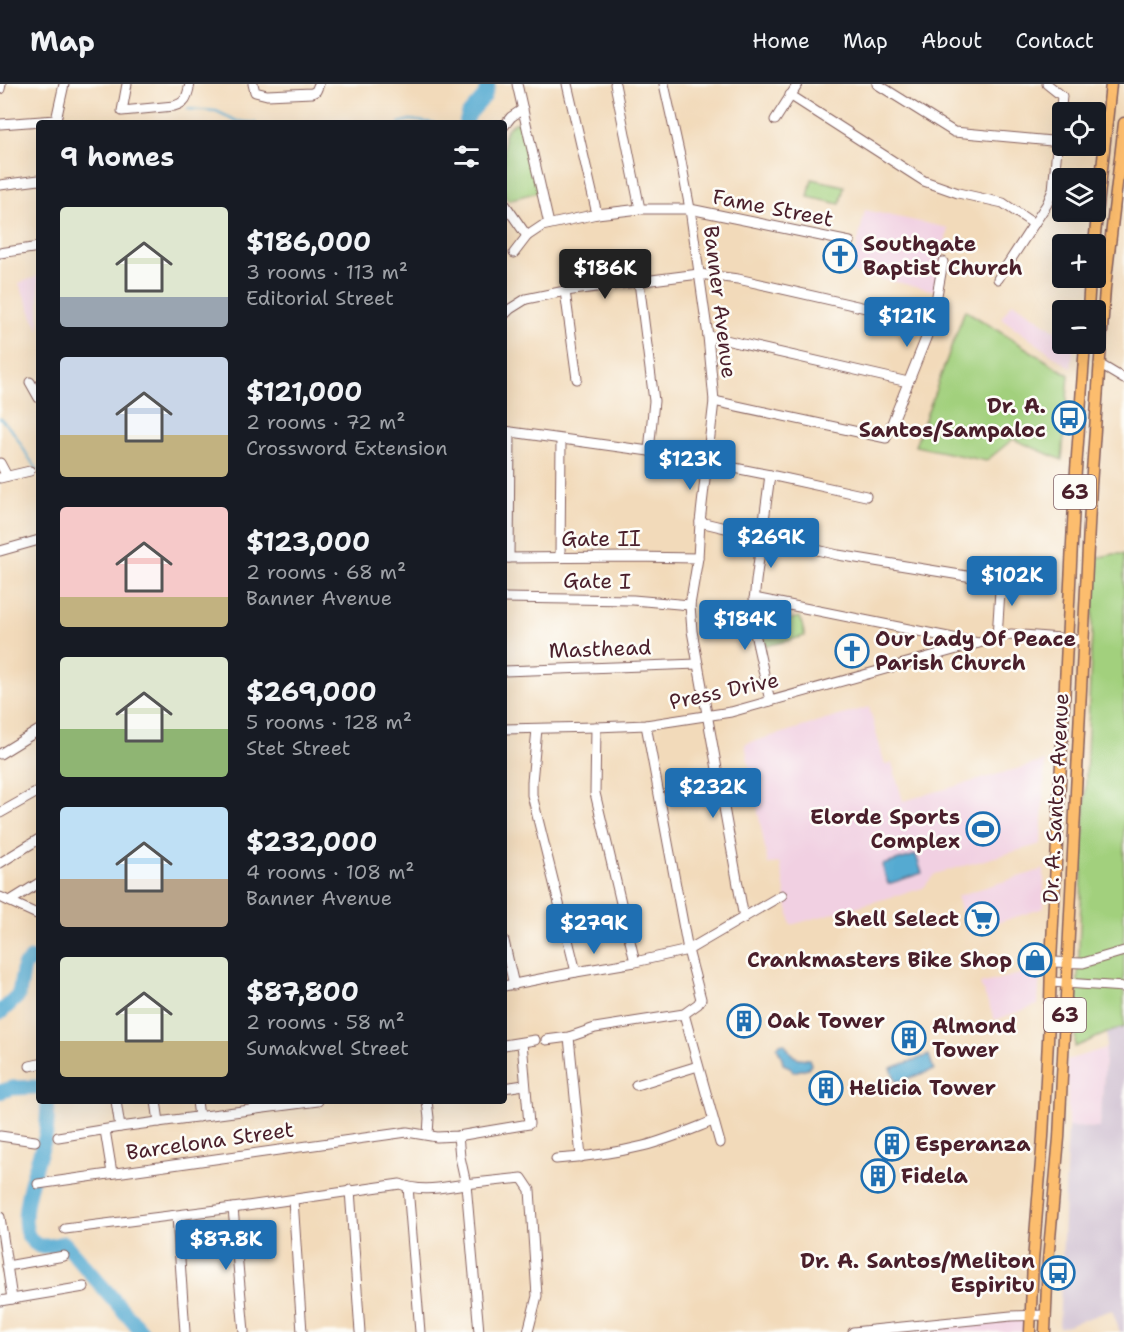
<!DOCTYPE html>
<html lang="en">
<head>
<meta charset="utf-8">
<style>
  body { margin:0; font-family:"Shantell Sans",sans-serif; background:#242831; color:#f1f3f6; height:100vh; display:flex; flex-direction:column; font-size:22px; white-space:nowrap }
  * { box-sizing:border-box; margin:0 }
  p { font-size:20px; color:#9ea1a6 }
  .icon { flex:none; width:33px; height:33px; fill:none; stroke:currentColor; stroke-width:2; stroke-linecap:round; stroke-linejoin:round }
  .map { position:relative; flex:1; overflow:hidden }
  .panel { position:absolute; left:36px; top:36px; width:471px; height:984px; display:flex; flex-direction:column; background:#171b24; border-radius:6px; box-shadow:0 6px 24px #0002 }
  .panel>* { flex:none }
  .buttons { position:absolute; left:1052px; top:18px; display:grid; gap:12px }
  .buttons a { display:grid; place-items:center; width:54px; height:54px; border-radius:6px; background:#171b24; box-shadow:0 6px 24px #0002; font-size:30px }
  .price { position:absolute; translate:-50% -51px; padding:0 14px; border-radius:6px; background:#1f6fb2; color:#fff; font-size:20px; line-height:39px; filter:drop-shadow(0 2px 3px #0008) }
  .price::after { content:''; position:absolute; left:50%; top:36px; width:18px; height:14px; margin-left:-9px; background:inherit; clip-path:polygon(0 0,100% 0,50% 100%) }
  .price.selected { background:#222; color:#fff }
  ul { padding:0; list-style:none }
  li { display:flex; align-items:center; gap:18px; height:150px; padding:0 24px }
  li span { display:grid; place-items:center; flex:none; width:168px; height:120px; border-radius:6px; color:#555 }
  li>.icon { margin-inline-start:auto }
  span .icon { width:72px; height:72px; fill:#fffc; stroke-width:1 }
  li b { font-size:26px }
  h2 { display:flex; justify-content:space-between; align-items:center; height:72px; padding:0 24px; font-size:26px }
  header { display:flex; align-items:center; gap:36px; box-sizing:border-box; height:84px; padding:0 30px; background:#171b24; border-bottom:2px solid #363941 }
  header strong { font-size:28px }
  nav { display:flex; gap:33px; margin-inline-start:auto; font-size:21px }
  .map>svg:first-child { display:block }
</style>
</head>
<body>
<header>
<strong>Map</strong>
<nav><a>Home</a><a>Map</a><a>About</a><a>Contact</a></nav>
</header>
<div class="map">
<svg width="1124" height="1248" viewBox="0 0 1124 1248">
  <rect width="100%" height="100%" fill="#fdfcf7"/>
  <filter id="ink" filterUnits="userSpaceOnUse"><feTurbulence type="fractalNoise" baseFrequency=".0167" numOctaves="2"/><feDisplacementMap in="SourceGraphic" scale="12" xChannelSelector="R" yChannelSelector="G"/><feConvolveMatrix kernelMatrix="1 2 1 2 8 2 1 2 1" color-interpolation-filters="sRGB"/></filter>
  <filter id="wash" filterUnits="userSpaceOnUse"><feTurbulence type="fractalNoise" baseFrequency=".008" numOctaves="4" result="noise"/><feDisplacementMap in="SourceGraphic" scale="24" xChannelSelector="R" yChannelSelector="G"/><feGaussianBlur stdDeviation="1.35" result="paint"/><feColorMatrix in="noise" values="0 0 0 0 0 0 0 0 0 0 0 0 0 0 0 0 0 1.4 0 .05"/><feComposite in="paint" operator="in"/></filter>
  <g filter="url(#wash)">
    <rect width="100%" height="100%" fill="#f2daba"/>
    <g fill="#f1d0e2">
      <polygon points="865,126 948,144 936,207 851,188"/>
      <polygon points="39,192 39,247 19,199"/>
      <polygon points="1013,218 1062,251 1062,260 1074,260 1071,284 1001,234"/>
      <polygon points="869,623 885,681 892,679 903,717 1045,677 1041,760 935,790 923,804 791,841 780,779 768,780 745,660"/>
      <polygon points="1044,785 1044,824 968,848 957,812"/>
      <polygon points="1040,885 1038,921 995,936 980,900"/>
      <polygon points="1106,964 1100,1044 1068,1043 1067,976"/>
      <polygon points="1027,1234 1026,1248 902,1248"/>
    </g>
    <polygon fill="#cebed0" points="1124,943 1124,1248 1120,1248 1112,1226 1059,1244 1068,1043 1100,1044 1107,949"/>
    <g fill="#a2d07d" stroke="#767854" stroke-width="1.5">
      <path d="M522 37 538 108 508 116 504 110V51C508 42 513 39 522 37Z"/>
      <polygon points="812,95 844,102 840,120 808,113"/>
      <polygon points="965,226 1069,291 1062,376 1013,355 986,377 915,362"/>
      <polygon points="1114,470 1124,470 1124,943 1107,949 1075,963 1095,474"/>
      <polygon points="800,533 805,552 766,562 761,543"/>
    </g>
    <g fill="#54aad1" stroke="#4f647e" stroke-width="1.5">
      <polygon points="916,771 922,789 888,800 882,781"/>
      <path d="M784 959C788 963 790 971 796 973 800 975 805 974 809 975L811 980 808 984 793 988 790 983 783 980 782 974 777 963 780 960Z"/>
      <polygon points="929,971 934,986 896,998 891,984"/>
    </g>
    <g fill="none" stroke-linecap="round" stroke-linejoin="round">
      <g stroke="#54aad1" stroke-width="2">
        <polyline points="187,25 216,27 237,37 256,39"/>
        <polyline points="399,39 410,36 434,39"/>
        <polyline points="0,334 14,349 29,374 39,387"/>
      </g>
      <g stroke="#54aad1" stroke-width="15">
        <polyline points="466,39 469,30 484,13 488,2 486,0"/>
        <polyline points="0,929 18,912 20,905 24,882 31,875 39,876"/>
        <polyline points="0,1008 12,1004 39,1003"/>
        <path d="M48 1017C47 1029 48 1042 45 1054 38 1076 21 1122 26 1144 27 1153 32 1158 39 1162H49L64 1159 142 1248"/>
      </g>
    </g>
  </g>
  <g filter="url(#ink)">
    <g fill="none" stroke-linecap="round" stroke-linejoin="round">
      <g stroke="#85605d" stroke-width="11">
        <g id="minor">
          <path d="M127 0 122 27 174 22C187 18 187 12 190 0"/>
          <polyline points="253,0 255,8 267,11 312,9 316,7 319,0"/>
          <polyline points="517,0 549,140"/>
          <polyline points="567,0 597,130"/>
          <polyline points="615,0 640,125"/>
          <polyline points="664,0 680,72 690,125 708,252 714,317 700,438 698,474 690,521 692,547 744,834"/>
          <polyline points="877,0 954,48 1062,58"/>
          <polyline points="0,5 1,0"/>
          <polyline points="790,11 924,97 958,109 1003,119 1034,140"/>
          <polyline points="775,36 798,0"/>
          <polyline points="0,40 56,36 64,0"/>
          <polyline points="504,42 511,33 523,25"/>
          <polyline points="0,101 39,96"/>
          <polyline points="504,119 527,152"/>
          <polyline points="0,169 39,163"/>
          <polyline points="514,169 527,152 542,142 597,130 640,125 690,125 850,158"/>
          <polyline points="998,195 1047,120 1053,106 1062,12 1047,0"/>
          <polyline points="639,198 654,317 649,367"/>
          <polyline points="565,207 577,295"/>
          <polyline points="504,231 510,225 526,215 565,207 699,190 738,195 932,239"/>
          <polyline points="708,252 908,298"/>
          <polyline points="1099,280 1124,295"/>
          <polyline points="30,298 39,314"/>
          <polyline points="714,317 886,354 932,239 943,178"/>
          <polyline points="504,347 649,367 770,391 866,412"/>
          <polyline points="0,379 7,392"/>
          <polyline points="0,394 30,387"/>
          <polyline points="700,438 838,471 997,497 1000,506 997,554"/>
          <polyline points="0,467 39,456"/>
          <polyline points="560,473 561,356"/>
          <polyline points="504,474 632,473 698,474"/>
          <polyline points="509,474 510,348"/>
          <polyline points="504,514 633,516 690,521"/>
          <polyline points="754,514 978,559"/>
          <polyline points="504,587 698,580"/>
          <polyline points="770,617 754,545 753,530 756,497 770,391"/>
          <polyline points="596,643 595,709 635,878"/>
          <polyline points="504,645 596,643 646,641 731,628 1011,550 1084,556"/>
          <polyline points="537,645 532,698 532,711 576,888"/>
          <polyline points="0,670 39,646"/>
          <polyline points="0,729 39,707"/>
          <polyline points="0,779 39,755"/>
          <polyline points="0,813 39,831"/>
          <polyline points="10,817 39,799"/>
          <polyline points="504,857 514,901"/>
          <polyline points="1051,878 1083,879 1124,867"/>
          <polyline points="1051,898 1124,903"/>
          <polyline points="504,902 576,888 635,878 688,866 782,811"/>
          <polyline points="684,930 720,1059"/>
          <polyline points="569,953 581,1073"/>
          <polyline points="546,956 569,953 595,944 684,930 698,920 701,915 688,866 646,641"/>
          <polyline points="504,961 535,956"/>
          <polyline points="30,982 39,980"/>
          <polyline points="636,1001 698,982"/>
          <polyline points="504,1004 524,1001"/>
          <polyline points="116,1017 120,1043"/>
          <polyline points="156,1017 159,1038"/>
          <polyline points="197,1017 199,1033"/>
          <polyline points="427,1017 429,1034 428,1051"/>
          <polyline points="105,1046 112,1089"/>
          <polyline points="0,1052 35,1057"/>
          <polyline points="458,1052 460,1073 466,1100 479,1248"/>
          <polyline points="58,1053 120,1043 318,1017"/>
          <path d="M556 1075C585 1073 615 1069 643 1062 667 1056 690 1046 713 1037"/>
          <polyline points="38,1100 407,1048 437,1053 458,1052 529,1040 522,959"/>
          <polyline points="408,1103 420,1248"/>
          <polyline points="350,1106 360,1248"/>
          <polyline points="293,1116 302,1248"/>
          <polyline points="233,1124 244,1248"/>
          <polyline points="177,1132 185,1248"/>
          <polyline points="0,1133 12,1215"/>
          <path d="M65 1145 233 1124 400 1100C422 1109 443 1103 465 1100 484 1098 503 1096 522 1094L530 1106 537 1212 528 1248"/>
          <polyline points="7,1182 64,1172"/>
          <polyline points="0,1217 84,1203"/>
          <polyline points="853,1248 1011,1232 1046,1231"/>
        </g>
      </g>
      <g stroke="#85605d" stroke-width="13">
        <g id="major">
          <polyline points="1094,160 1111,0"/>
          <polyline points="1088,226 1090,194"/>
          <polyline points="1030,1248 1033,1177 1043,1053 1050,918 1051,878 1075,400 1085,260"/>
          <polyline points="1045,1248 1048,1177 1059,1054 1091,402 1105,204 1124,39"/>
        </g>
      </g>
      <use href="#minor" stroke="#fff" stroke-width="9"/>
      <use href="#major" stroke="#fcbd6e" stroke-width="10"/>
    </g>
  </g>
  <defs>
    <g id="church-ring" transform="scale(1.725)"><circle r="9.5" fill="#fdfcf7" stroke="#1f6fb2" stroke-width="1.5"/><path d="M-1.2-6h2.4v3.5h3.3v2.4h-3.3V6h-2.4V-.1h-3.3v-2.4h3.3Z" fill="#1f6fb2"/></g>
    <g id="bus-ring" transform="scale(1.725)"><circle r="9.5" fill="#fdfcf7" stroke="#1f6fb2" stroke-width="1.5"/><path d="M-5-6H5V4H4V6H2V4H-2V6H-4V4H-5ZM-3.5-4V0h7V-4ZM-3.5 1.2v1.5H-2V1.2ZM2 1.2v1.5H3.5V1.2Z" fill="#1f6fb2"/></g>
    <g id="stadium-ring" transform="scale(1.725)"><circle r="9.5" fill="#fdfcf7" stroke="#1f6fb2" stroke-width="1.5"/><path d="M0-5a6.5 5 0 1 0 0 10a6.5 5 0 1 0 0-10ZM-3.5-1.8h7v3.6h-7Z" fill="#1f6fb2"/></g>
    <g id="supermarket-ring" transform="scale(1.725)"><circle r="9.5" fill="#fdfcf7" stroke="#1f6fb2" stroke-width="1.5"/><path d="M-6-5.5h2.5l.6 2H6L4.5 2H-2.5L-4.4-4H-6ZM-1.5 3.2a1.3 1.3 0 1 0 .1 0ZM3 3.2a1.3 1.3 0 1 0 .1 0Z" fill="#1f6fb2"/></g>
    <g id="shop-ring" transform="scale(1.725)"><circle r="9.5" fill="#fdfcf7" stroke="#1f6fb2" stroke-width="1.5"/><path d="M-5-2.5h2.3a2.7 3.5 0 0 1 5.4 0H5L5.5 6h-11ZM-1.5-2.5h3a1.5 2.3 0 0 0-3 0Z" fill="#1f6fb2"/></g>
    <g id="building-ring" transform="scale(1.725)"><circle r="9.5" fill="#fdfcf7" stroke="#1f6fb2" stroke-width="1.5"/><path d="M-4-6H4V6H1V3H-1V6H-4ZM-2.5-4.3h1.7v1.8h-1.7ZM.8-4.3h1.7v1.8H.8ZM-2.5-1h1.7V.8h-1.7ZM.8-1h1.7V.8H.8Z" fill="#1f6fb2"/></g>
  </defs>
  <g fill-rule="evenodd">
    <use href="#church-ring" x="840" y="172"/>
    <use href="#bus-ring" x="1069" y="334"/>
    <use href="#church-ring" x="852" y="567"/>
    <use href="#stadium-ring" x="983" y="745"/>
    <use href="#supermarket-ring" x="982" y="835"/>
    <use href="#shop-ring" x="1035" y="876"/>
    <use href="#building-ring" x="744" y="937"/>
    <use href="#building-ring" x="909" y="954"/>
    <use href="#building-ring" x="826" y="1004"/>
    <use href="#building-ring" x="892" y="1060"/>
    <use href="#building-ring" x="878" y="1092"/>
    <use href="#bus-ring" x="1058" y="1189"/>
  </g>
  <g text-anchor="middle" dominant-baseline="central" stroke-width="5" stroke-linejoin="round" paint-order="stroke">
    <g fill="#fdfcf7" stroke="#806168" stroke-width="1.5">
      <rect x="1054" y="391" width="42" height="34" rx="4.5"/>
      <rect x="1044" y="914" width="42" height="34" rx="4.5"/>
    </g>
    <g font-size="20" font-weight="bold" fill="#4a1f2b">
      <text x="1075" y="408">63</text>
      <text x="1065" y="931">63</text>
    </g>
    <g font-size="21" fill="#4a1f2b" stroke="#fdfcf7">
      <text transform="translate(773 124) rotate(11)">Fame Street</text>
      <text transform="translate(720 218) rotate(83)">Banner Avenue</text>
      <text x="601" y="455">Gate II</text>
      <text transform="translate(597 497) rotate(1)">Gate I</text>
      <text transform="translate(600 565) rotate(-2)">Masthead</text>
      <text transform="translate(724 607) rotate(-12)">Press Drive</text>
      <text transform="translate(1056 714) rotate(-87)">Dr. A. Santos Avenue</text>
      <text transform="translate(210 1057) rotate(-8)">Barcelona Street</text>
    </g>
    <g font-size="21" font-weight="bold" fill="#4a1f2b" stroke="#fdfcf7" text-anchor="start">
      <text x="863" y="160">Southgate<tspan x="863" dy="24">Baptist Church</tspan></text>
      <text x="1046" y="322" text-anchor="end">Dr. A.<tspan x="1046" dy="24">Santos/Sampaloc</tspan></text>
      <text x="875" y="555">Our Lady Of Peace<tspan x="875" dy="24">Parish Church</tspan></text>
      <text x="960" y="733" text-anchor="end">Elorde Sports<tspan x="960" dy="24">Complex</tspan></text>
      <text x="959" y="835" text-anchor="end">Shell Select</text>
      <text x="1012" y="876" text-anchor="end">Crankmasters Bike Shop</text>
      <text x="767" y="937">Oak Tower</text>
      <text x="932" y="942">Almond<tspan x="932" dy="24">Tower</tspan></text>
      <text x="849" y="1004">Helicia Tower</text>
      <text x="915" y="1060">Esperanza</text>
      <text x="901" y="1092">Fidela</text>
      <text x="1035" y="1177" text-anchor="end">Dr. A. Santos/Meliton<tspan x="1035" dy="24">Espiritu</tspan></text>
    </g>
  </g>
</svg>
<div class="buttons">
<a><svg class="icon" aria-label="locate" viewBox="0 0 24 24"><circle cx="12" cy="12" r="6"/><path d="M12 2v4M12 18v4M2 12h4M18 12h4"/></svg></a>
<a><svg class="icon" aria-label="layers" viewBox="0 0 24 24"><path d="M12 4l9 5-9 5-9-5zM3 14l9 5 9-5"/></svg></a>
<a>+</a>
<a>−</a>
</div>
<b class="price selected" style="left:605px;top:216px">$186K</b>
<b class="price" style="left:907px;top:264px">$121K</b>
<b class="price" style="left:690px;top:407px">$123K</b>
<b class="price" style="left:771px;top:485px">$269K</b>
<b class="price" style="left:1012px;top:523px">$102K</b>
<b class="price" style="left:745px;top:567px">$184K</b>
<b class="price" style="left:713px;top:735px">$232K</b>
<b class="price" style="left:594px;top:871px">$279K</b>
<b class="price" style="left:226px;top:1187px">$87.8K</b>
<section class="panel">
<h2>9 homes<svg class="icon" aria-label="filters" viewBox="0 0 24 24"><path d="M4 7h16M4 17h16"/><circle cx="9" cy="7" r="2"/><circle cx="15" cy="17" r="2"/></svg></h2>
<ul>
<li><span style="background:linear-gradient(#dfe7d0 75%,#9aa5b1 0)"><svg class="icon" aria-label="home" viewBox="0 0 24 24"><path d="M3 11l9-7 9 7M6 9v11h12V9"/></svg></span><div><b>$186,000</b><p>3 rooms · 113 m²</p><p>Editorial Street</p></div></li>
<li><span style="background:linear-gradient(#c9d6e8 65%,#c2b280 0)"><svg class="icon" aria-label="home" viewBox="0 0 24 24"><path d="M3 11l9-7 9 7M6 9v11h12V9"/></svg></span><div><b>$121,000</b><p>2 rooms · 72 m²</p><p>Crossword Extension</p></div></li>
<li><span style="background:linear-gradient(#f6c9c9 75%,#c2b280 0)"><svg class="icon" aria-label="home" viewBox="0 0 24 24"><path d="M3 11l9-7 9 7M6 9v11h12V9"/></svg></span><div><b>$123,000</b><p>2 rooms · 68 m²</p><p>Banner Avenue</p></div></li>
<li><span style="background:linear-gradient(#dfe7d0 60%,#8fb573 0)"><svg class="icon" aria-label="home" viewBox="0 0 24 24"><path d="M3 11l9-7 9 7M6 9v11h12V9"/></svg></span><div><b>$269,000</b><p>5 rooms · 128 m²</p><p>Stet Street</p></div></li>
<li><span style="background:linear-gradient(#bfe0f5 60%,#b9a48a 0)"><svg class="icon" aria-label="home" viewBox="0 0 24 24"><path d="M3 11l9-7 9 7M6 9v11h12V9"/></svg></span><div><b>$232,000</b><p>4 rooms · 108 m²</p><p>Banner Avenue</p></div></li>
<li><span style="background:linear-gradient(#dfe7d0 70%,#c2b280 0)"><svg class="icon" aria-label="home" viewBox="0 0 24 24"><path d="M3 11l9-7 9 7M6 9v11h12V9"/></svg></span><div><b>$87,800</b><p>2 rooms · 58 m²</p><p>Sumakwel Street</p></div></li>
</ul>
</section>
</div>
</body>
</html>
